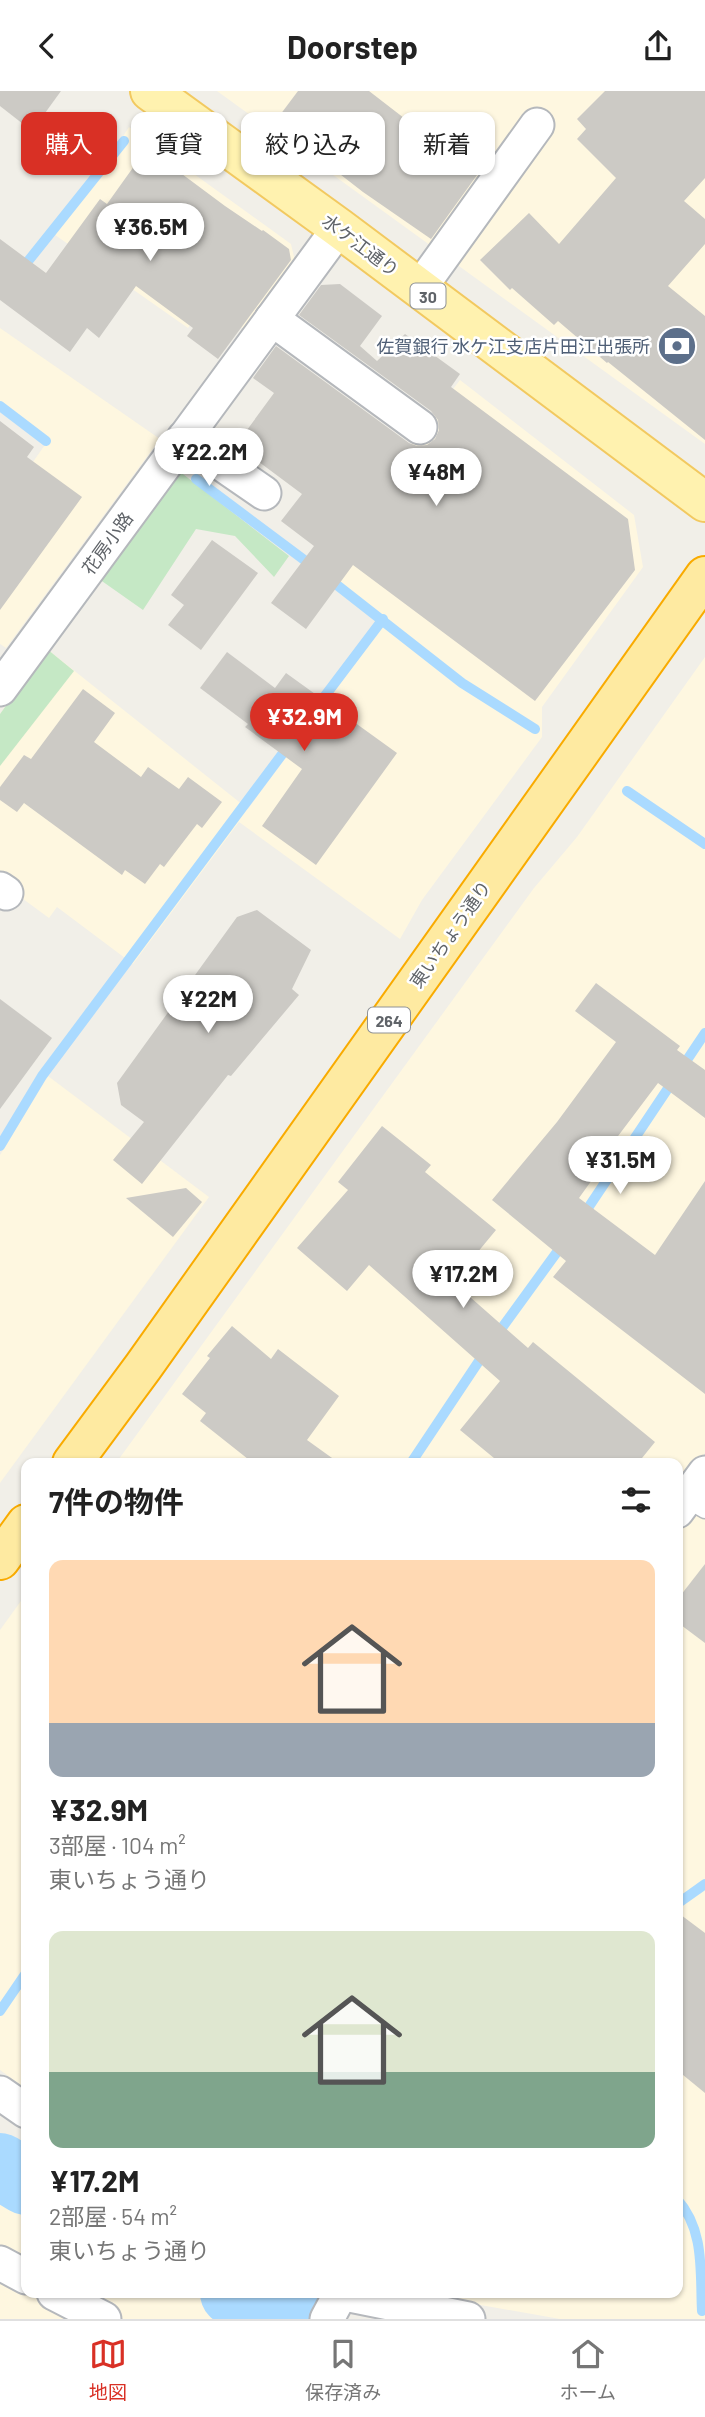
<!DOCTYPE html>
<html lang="ja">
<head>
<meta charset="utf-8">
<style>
  body { margin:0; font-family:Barlow,"Noto Sans JP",sans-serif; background:#f6f6f6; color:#222; height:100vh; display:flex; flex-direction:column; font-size:26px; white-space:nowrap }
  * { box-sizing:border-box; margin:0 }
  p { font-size:23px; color:#767676 }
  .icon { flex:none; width:38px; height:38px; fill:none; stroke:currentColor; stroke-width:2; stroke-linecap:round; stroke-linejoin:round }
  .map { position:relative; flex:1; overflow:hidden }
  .side { position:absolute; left:21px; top:1367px; width:662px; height:840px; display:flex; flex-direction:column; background:#fff; border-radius:14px; box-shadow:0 2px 5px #0004 }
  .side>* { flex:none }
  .guide { position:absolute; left:21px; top:21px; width:663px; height:63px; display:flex; gap:14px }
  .price { position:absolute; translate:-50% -60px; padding:0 16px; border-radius:24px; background:#fff; color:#222; font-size:23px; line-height:46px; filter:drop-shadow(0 2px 4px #0008) }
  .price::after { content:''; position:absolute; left:50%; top:42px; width:21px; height:16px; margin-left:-10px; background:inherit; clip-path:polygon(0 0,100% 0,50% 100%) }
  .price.selected { background:#d93025; color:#fff }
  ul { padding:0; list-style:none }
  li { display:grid; align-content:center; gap:14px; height:371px; padding:0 28px }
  li span { display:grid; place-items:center; height:217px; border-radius:14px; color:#555 }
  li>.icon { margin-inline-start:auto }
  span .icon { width:126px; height:126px; fill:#fffc; stroke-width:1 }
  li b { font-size:30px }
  h2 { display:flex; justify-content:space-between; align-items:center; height:84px; padding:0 28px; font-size:30px }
  .pill { padding:0 24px; border-radius:14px; background:#fff; box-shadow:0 2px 5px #0004; font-size:24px; line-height:63px }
  .pill.selected { background:#d93025; color:#fff }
  header { display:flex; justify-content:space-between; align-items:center; height:91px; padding:0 28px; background:#fff; font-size:32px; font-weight:700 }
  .tab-bar { display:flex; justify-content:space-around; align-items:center; height:98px; border-top:2px solid #e0e0e0; background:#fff; font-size:19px; color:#767676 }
  .tab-bar a { display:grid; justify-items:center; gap:4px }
  .tab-bar .selected { color:#d93025 }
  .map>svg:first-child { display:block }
</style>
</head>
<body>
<header><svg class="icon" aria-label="back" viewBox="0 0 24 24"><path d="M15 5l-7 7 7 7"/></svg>Doorstep<svg class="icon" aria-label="share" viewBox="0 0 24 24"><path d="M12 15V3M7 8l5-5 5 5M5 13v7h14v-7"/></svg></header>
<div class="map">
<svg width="705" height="2228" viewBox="0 0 705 2228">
  <rect width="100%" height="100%" fill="#f1efe8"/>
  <g fill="#fef7e0">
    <polygon points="217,0 672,0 705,25 705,353"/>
    <polygon points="129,36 291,153 295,170 244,238 207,212 188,237 48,139 122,47"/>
    <polygon points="0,237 160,348 6,557 0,553 0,418 49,348 0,312"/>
    <polygon points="460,289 634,424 643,476 542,616 542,646 422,809 400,848 239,731 133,873 57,816 49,827 0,791 0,623 47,558 248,718 388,528 318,475"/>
    <polygon points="705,566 705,1362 677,1401 677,1372 116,1372 534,797 577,746"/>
    <polygon points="48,985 209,1106 0,1392 0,1064"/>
    <polygon points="705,1400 705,2228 560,2228 412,2202 677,2202 677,1438"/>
    <polygon points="26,1503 26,1998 0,1979 0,1539"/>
    <polygon points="0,2093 26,2107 26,2202 201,2202 260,2228 0,2228"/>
  </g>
  <g fill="#c5e8c5">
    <polygon points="179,380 289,465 274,486 235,445 196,438 143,519 99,488"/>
    <polygon points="47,558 74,580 0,675 0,623"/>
  </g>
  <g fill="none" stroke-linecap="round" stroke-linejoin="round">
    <g stroke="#aadaff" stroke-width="10">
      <polyline points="21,179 124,50"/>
      <polyline points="0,315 46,350"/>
      <polyline points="196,388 315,477"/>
      <polyline points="328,487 462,592 535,638"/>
      <polyline points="315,618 383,528"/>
      <polyline points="627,700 705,753"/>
      <polyline points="0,1055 42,985 289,654"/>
      <polyline points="582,1126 705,942"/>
      <polyline points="496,1245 565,1150"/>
      <polyline points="411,1372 485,1261"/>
      <polyline points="677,1813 705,1793"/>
      <polyline points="0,1920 26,1882"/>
      <path d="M677 2108C705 2139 700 2181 702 2220"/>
    </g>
    <g stroke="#aadaff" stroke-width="66">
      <polyline points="0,2075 26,2091"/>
      <polyline points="233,2202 292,2228"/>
    </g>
  </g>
  <g fill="#cccac5">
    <polygon points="0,0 61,0 32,40 0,15"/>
    <polygon points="298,0 369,0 413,34 411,36 457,70 470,51 490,66 431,148 363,101 274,32"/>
    <polygon points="605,0 705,0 705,87 684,110 705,128 705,153 668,195 705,225 705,349 608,271 607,272 558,230 554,234 512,197 510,199 480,169 529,122 559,153 616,87 577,48 586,38 577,28"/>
    <polygon points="147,57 225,115 262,140 263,139 289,158 291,169 218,268 187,245 193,237 136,195 99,247 87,237 70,261 0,209 0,148 46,182 100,108 107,113"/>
    <polygon points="340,193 382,225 360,255 377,270 405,243 460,283 451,296 628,428 635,479 535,610 353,474 306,538 271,512 314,455 281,430 302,403 236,354 274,302 253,287 276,255 409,352 417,355 427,354 435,348 439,339 438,329 431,320 299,224 321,194"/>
    <polygon points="0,330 34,356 27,366 82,406 0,519"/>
    <polygon points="212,449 258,482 201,559 168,534 184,514 171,504"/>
    <polygon points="227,561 275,597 286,582 397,662 316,774 262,735 302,678 245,636 248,633 200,597"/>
    <polygon points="83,598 115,622 94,651 141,686 148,676 179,698 188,686 222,711 202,737 197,733 164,776 160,773 145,793 125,779 122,784 24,712 17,721 0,709 0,696 24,664 31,668"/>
    <polygon points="257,819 311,859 292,898 299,904 231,985 228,984 142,1093 113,1069 144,1031 121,1014 117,992 237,826"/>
    <polygon points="596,892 680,955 677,959 705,979 705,1027 658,992 603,1065 607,1068 579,1107 655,1164 705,1090 705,1303 553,1186 566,1170 492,1109 557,1031 616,951 575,920"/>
    <polygon points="0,908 52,947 0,1018"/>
    <polygon points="382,1035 431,1074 425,1081 496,1139 453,1191 528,1257 533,1251 655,1351 638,1372 500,1372 460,1339 500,1290 369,1174 347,1200 297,1157 348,1099 338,1091"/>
    <polygon points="186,1097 202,1111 173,1146 126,1107"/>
    <polygon points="232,1235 271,1268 278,1258 339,1305 307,1349 339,1372 253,1372 200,1330 206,1322 182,1303 210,1267 207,1265"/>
    <polygon points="705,1473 705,1552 677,1531 677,1509"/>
    <polygon points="677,1821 705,1842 705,2002 677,1979"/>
  </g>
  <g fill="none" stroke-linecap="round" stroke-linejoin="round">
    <g stroke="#b5b8bc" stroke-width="19">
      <polyline id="service" points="686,1408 705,1419"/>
    </g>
    <g stroke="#b5b8bc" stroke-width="37">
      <g id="minor">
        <polyline points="419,198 537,34"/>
        <polyline points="272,228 420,336"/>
        <polyline points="184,347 264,402"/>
        <polyline points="0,598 339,137"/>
        <polyline points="0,798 6,802"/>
        <polyline points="677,1420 705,1382"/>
        <polyline points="0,2002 26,2020"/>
        <polyline points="0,2172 26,2186"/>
        <polyline points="54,2202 104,2228"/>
        <polyline points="340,2202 468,2228"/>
        <polyline points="327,2228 341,2202"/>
      </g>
    </g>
    <g stroke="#f2c960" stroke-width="42">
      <polyline id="primary" points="150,0 339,137 705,411"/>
    </g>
    <g stroke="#f9ab00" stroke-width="42">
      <g id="trunk">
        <polyline points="72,1372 143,1276 705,485"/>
        <polyline points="0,1469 26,1433"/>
      </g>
    </g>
    <use href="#service" stroke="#fff" stroke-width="16"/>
    <use href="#minor" stroke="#fff" stroke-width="33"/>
    <use href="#primary" stroke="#fff2af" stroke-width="38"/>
    <use href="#trunk" stroke="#feeaa1" stroke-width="38"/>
  </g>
  <defs>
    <g id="bank-disc" transform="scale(2.0125)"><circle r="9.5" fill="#5c6f8a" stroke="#fff"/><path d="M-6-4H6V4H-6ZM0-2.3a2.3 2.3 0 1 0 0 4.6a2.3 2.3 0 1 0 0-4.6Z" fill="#fff"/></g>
  </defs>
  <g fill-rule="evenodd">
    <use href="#bank-disc" x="677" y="255"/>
  </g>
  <g text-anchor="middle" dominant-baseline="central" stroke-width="5" stroke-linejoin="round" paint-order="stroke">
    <g fill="#fff" stroke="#8f9295" stroke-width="2">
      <rect x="410.5" y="192.5" width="35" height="25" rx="5"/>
      <rect x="368" y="916.5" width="42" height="25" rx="5"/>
    </g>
    <g font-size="16" font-weight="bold" fill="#5f6368">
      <text x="428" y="205">30</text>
      <text x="389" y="929">264</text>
    </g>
    <g font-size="18" fill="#5f6368" stroke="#fff">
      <text transform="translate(361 154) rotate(37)">水ケ江通り</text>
      <text transform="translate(107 452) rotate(-54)">花房小路</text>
      <text transform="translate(450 843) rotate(-55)">東いちょう通り</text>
    </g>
    <g font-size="18" fill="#4e5e75" stroke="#fff" text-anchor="end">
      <text x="650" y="255">佐賀銀行 水ケ江支店片田江出張所</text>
    </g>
  </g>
</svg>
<b class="price" style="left:150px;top:172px">¥36.5M</b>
<b class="price" style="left:209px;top:397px">¥22.2M</b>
<b class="price" style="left:436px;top:417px">¥48M</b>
<b class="price selected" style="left:304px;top:662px">¥32.9M</b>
<b class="price" style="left:208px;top:944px">¥22M</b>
<b class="price" style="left:620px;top:1105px">¥31.5M</b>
<b class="price" style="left:463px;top:1219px">¥17.2M</b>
<div class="guide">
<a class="pill selected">購入</a>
<a class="pill">賃貸</a>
<a class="pill">絞り込み</a>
<a class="pill">新着</a>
</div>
<section class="side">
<h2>7件の物件<svg class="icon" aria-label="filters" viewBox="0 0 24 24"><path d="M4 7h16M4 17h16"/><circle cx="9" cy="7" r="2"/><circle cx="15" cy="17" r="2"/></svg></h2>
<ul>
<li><span style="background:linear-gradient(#ffd9b3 75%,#9aa5b1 0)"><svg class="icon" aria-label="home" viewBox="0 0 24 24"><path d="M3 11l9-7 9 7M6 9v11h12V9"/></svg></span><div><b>¥32.9M</b><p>3部屋 · 104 m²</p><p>東いちょう通り</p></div></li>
<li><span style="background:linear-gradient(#dfe7d0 65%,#7fa58c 0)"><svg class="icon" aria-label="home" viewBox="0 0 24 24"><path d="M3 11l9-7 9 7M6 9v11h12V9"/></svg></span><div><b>¥17.2M</b><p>2部屋 · 54 m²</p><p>東いちょう通り</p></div></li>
</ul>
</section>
</div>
<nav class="tab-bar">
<a class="selected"><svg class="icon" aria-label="map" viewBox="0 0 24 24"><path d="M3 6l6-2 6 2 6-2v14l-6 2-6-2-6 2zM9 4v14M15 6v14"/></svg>地図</a>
<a><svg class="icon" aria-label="saved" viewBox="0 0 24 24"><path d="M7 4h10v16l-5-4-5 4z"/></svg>保存済み</a>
<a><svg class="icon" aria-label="home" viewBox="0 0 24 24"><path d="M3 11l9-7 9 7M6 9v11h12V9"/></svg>ホーム</a>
</nav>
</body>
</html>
